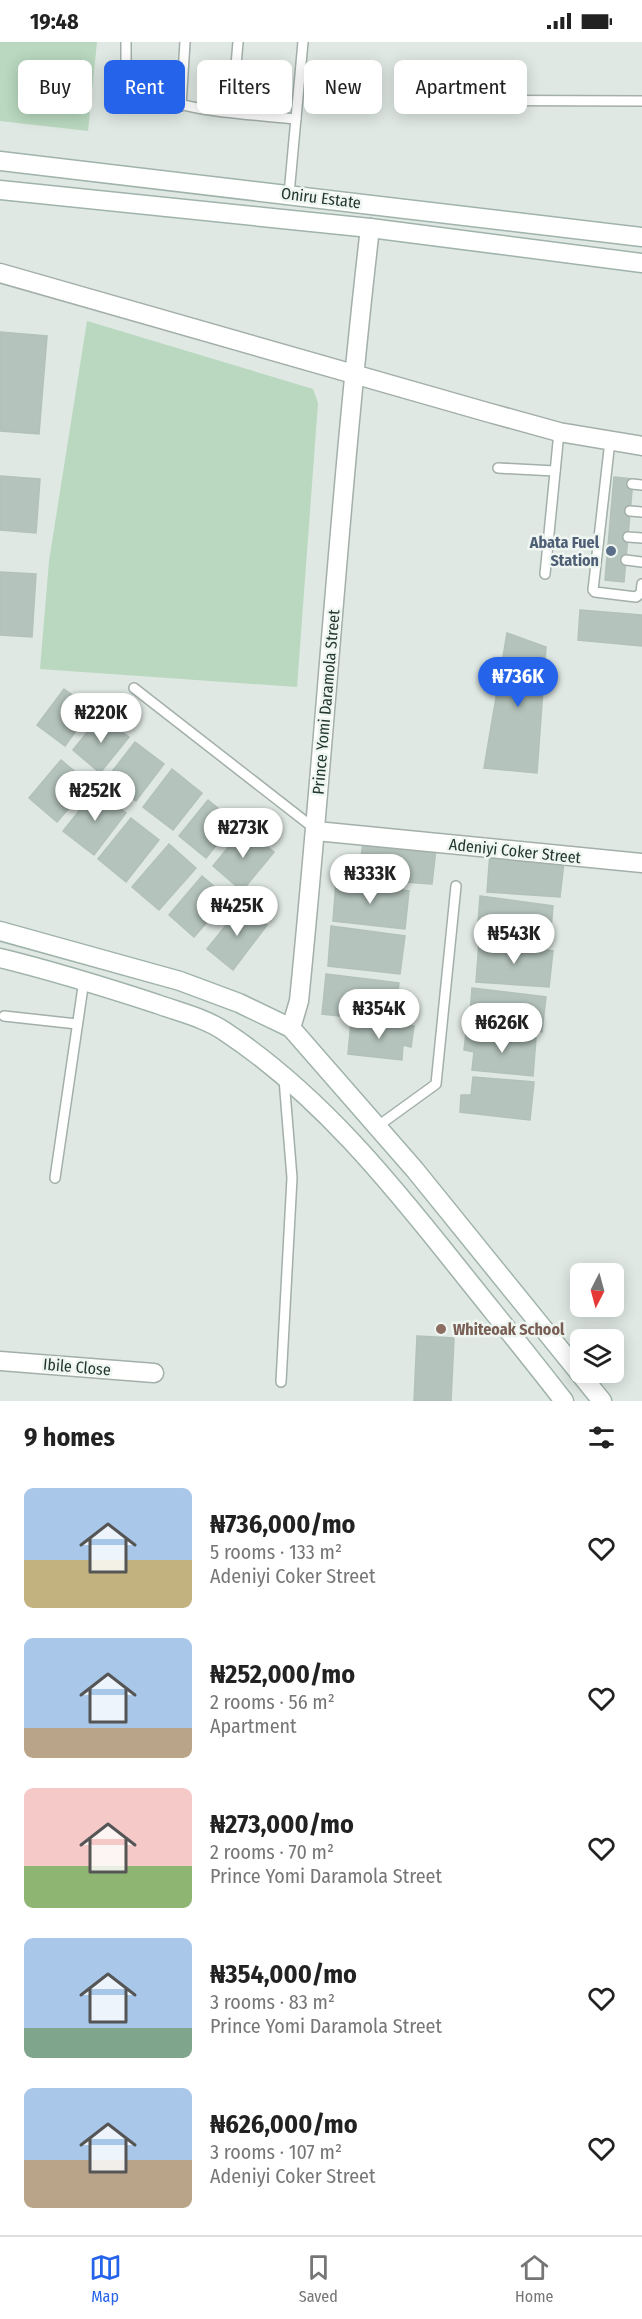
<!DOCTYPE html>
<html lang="en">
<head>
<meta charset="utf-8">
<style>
  body { margin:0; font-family:"Fira Sans Condensed",sans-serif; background:#f2f2f2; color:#222; height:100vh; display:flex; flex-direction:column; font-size:22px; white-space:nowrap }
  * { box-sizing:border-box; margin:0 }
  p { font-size:20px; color:#767676 }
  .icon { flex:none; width:33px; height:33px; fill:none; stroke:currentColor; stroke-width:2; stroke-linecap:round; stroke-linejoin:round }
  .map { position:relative; height:1359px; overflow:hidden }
  .details { display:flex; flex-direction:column; background:#fff; flex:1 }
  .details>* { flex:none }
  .banner { position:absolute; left:18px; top:18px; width:606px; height:54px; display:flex; gap:12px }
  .needle { width:39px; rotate:186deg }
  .tools { position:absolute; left:570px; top:1221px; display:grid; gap:12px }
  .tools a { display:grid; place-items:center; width:54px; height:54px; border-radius:9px; background:#fff; box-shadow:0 3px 15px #0003; font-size:30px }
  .price { position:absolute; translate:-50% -51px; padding:0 14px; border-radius:21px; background:#fff; color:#222; font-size:20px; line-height:39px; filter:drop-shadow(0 2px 3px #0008) }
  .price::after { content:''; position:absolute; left:50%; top:36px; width:18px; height:14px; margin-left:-9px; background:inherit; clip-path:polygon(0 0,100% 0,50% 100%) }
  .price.active { background:#2563eb; color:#fff }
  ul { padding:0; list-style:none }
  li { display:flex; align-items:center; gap:18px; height:150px; padding:0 24px }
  li span { display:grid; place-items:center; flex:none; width:168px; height:120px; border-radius:9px; color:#555 }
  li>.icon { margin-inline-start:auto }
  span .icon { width:72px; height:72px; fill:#fffc; stroke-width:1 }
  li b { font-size:26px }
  h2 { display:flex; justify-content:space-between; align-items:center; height:72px; padding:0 24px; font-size:26px }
  .chip { padding:0 21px; border-radius:9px; background:#fff; box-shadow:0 3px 15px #0003; font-size:21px; line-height:54px }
  .chip.active { background:#2563eb; color:#fff }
  .status { display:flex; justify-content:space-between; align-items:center; height:42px; padding:0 30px; background:#fff; direction:ltr }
  .status svg { height:16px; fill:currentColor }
  .menu { display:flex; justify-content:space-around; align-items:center; height:84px; border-top:2px solid #e0e0e0; background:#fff; font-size:16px; color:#767676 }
  .menu a { display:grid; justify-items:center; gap:3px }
  .menu .active { color:#2563eb }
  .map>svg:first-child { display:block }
</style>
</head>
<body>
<div class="status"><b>19:48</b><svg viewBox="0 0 49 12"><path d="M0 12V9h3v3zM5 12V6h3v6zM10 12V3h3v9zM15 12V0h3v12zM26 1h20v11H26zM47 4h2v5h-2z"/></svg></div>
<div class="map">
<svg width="642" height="1359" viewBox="0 0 642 1359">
  <rect width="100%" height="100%" fill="#dfe8e3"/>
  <g fill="#b9d8bf">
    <polygon points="0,0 97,0 88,89 0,79"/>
    <polygon points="87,279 313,347 318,361 297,645 40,627 49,519"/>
  </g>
  <g fill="#b4c3bc" stroke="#b2c1b9" stroke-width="1.5">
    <polygon points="0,290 47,294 39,392 0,389"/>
    <polygon points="0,434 40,437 36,491 0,488"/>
    <polygon points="614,435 633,437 624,540 605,538"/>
    <polygon points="0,530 36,532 32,595 0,593"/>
    <polygon points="580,568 642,573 642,604 578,598"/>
    <polygon points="507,591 546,605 537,731 484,726"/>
    <polygon points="64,647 92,667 65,704 37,683"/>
    <polygon points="101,673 129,695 100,731 73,708"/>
    <polygon points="135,700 164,722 136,759 107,736"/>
    <polygon points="61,718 90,742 57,780 29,756"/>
    <polygon points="172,727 202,751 173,788 143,765"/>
    <polygon points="96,748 126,771 94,813 63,789"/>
    <polygon points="208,758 235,780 206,816 179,794"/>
    <polygon points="131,776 159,798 126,840 98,817"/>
    <polygon points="244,786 274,810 242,849 213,824"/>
    <polygon points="363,798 436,807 432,842 359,837"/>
    <polygon points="169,802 196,826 159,868 132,845"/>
    <polygon points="490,810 564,820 560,855 487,850"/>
    <polygon points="202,834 228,856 194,895 169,873"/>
    <polygon points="336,839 409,849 405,887 333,879"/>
    <polygon points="480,854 553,864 550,899 477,894"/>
    <polygon points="243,862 267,883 233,928 207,907"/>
    <polygon points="331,884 405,894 400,932 328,924"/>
    <polygon points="479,900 553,909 549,945 476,940"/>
    <polygon points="326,932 399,941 394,980 322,972"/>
    <polygon points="472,946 546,955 542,990 469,985"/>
    <polygon points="351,979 414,984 411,1005 403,1003 402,1018 348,1012"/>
    <polygon points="466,991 536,996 533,1034 472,1028 474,1010 464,1008"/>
    <polygon points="473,1035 534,1040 530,1078 460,1070 461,1053 471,1053"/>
    <polygon points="417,1294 454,1296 451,1359 414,1359"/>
  </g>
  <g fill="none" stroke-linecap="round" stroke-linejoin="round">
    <g stroke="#a3afa9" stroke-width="12">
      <g id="lane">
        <path d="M126 0V25L135 46C184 71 242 71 296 77"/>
        <polyline points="404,58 642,59"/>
        <polyline points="181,64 185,0"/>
        <polyline points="232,70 238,0"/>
        <polyline points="289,152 303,0"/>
        <polyline points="610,399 593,548 595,550 636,555 641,551 642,542"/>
        <polyline points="498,426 555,429"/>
        <polyline points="632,442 642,443"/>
        <polyline points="630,469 642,470"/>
        <polyline points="628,495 642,496"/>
        <polyline points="626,518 642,520"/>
        <polyline points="545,532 559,390"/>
        <polyline points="134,646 315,787"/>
        <polyline points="4,974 77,982"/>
        <polyline points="378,1084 436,1042 456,844"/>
        <polyline points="55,1136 84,938"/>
        <polyline points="281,1340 292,1136 284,1037"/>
      </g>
    </g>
    <g stroke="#a3afa9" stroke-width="21">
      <g id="street">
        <polyline points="0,231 490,371 559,390 642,404"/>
        <polyline points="316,789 642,821"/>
        <path d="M291 986 299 959C325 702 340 443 370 186"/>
        <polyline points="0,1319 154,1331"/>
      </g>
    </g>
    <g stroke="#9fb3aa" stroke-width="21">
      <g id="secondary">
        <polyline points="0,119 642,195"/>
        <polyline points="0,148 370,186 642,221"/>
        <polyline points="0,889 180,939 239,961 291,986 415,1128 602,1359"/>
        <path d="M0 916C53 929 105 945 157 962 179 970 205 976 224 989 318 1051 390 1140 459 1227 494 1271 530 1315 564 1359"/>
      </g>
    </g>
    <use href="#lane" stroke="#fff" stroke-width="9"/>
    <use href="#street" stroke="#fff" stroke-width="18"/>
    <use href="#secondary" stroke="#fff" stroke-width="18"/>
  </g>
  <circle fill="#5c6f8a" stroke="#eff6f1" stroke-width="2" cx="611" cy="509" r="6"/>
  <circle fill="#8d6e63" stroke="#eff6f1" stroke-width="2" cx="441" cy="1287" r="6"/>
  <g text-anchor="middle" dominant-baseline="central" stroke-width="5" stroke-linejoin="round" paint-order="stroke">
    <g font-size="16" fill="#22372f" stroke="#eff6f1">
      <text transform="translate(321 156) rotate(7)">Oniru Estate</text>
      <text transform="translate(326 660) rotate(-85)">Prince Yomi Daramola Street</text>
      <text transform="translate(515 809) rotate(6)">Adeniyi Coker Street</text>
      <text transform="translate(77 1325) rotate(5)">Ibile Close</text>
    </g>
    <g font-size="16" font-weight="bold" fill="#4e5e75" stroke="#eff6f1" text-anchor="end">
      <text x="599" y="500">Abata Fuel<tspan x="599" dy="18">Station</tspan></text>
    </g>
    <g font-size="16" font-weight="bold" fill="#785e54" stroke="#eff6f1" text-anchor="start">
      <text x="453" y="1287">Whiteoak School</text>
    </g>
  </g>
</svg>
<div class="tools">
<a><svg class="needle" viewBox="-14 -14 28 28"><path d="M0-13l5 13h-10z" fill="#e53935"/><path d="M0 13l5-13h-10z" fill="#767676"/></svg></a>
<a><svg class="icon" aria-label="layers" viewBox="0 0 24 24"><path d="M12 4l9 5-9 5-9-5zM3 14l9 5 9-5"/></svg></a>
</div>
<b class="price active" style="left:518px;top:666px">₦736K</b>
<b class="price" style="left:101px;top:702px">₦220K</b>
<b class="price" style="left:95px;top:780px">₦252K</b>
<b class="price" style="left:243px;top:817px">₦273K</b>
<b class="price" style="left:370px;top:863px">₦333K</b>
<b class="price" style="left:237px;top:895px">₦425K</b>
<b class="price" style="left:514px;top:923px">₦543K</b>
<b class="price" style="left:379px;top:998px">₦354K</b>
<b class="price" style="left:502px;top:1012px">₦626K</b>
<div class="banner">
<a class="chip">Buy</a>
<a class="chip active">Rent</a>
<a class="chip">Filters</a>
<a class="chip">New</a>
<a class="chip">Apartment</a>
</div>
</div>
<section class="details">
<h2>9 homes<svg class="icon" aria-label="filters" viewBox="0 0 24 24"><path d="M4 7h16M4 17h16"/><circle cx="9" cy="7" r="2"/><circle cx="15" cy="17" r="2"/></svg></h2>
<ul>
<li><span style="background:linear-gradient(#a9c7e8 60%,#c2b280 0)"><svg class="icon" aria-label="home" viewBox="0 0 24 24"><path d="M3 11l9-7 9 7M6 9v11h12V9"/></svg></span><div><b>₦736,000/mo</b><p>5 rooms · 133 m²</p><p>Adeniyi Coker Street</p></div><svg class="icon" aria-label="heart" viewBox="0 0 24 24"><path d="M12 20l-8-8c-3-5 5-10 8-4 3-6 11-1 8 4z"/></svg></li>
<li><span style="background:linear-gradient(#a9c7e8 75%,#b9a48a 0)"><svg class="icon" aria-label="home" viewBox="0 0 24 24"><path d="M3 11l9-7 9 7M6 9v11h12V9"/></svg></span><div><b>₦252,000/mo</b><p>2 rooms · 56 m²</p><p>Apartment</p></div><svg class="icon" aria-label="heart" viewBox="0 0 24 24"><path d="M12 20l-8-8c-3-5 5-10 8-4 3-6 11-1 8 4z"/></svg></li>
<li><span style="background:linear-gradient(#f6c9c9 65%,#8fb573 0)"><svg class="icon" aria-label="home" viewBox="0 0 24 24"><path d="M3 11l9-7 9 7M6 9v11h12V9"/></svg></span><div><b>₦273,000/mo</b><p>2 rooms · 70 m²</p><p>Prince Yomi Daramola Street</p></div><svg class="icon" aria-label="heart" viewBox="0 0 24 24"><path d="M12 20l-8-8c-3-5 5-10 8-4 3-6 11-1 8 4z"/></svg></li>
<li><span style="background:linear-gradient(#a9c7e8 75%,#7fa58c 0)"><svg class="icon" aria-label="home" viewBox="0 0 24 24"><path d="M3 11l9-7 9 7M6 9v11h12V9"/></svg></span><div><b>₦354,000/mo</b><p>3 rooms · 83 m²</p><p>Prince Yomi Daramola Street</p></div><svg class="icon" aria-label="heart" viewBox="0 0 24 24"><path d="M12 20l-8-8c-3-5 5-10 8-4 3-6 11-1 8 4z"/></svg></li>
<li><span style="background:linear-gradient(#a9c7e8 60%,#b9a48a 0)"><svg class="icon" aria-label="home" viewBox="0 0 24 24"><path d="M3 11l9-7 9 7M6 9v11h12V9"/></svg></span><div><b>₦626,000/mo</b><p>3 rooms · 107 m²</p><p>Adeniyi Coker Street</p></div><svg class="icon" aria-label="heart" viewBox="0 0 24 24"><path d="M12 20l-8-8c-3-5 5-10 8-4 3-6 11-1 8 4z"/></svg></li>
</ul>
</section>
<nav class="menu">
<a class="active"><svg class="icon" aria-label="map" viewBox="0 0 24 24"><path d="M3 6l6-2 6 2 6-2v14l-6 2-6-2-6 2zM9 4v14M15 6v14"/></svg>Map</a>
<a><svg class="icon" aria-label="saved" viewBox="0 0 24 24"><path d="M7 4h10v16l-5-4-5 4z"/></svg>Saved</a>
<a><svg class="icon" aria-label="home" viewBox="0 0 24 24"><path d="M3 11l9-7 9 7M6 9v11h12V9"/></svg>Home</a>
</nav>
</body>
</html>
